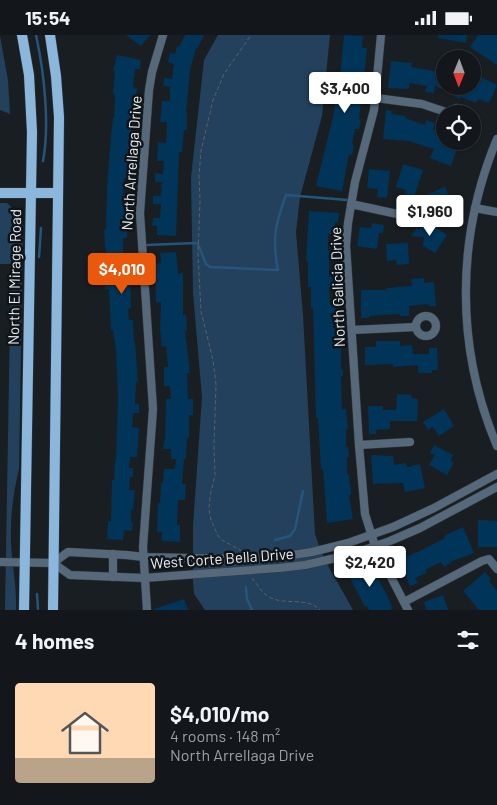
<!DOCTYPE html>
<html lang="en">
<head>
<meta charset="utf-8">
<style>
  body { margin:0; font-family:Barlow,sans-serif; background:#1c1f23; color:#f1f3f6; height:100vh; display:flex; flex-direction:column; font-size:19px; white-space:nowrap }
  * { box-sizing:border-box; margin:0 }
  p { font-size:16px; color:#9d9fa2 }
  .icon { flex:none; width:28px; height:28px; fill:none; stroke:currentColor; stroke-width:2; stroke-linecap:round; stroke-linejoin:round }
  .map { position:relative; height:575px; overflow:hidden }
  .side { display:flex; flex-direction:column; background:#13161a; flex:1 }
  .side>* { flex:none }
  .needle { width:32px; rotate:181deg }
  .tools { position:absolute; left:436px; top:15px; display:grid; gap:10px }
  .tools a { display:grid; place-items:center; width:45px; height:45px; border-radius:50%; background:#13161a; box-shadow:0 1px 4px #0004,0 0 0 1px #323539; font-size:25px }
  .price { position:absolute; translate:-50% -42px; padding:0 11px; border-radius:5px; background:#fff; color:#222; font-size:16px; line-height:32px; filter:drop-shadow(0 1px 2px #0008) }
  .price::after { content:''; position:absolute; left:50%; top:30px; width:15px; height:11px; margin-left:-8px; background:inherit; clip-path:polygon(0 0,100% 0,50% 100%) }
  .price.selected { background:#ea580c; color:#fff }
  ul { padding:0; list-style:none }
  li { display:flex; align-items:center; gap:15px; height:125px; padding:0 15px }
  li+li { border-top:1px solid #323539 }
  li span { display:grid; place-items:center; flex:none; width:140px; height:100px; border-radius:5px; color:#555 }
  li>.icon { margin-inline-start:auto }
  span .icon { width:60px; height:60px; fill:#fffc; stroke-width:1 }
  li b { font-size:21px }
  h2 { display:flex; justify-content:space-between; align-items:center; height:60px; padding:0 15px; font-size:21px }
  .status { display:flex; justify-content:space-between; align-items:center; height:35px; padding:0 25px; background:#13161a; direction:ltr }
  .status svg { height:14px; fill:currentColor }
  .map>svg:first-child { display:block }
</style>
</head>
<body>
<div class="status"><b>15:54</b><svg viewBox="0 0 49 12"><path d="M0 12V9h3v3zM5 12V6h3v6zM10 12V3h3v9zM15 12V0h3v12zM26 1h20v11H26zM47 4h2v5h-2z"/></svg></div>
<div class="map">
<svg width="497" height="575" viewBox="0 0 497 575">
  <rect width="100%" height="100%" fill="#191e22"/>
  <g fill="#23415c">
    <path d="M218 0H330L322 81 300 162 296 197 303 280 315 499C323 527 340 550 353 575H205L194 559 193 547V491L202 362 193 258 191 142 204 25Z"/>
    <polygon points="0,1 8,45 10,79 0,75"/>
    <path d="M0 168H7L23 183 19 434C13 459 10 483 11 508 12 531 17 552 16 575H5L11 229H0Z"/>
  </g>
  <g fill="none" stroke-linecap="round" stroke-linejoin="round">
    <g stroke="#25557d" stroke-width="2.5">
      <path d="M36 0C44 37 50 89 43 126"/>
      <path d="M146 210 196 208 198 209 206 229 210 232 278 235C272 204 275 190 286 160L347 165"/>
      <polyline points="39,222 41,193"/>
      <polyline points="275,505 290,501 295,494 303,456"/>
      <polyline points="246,552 247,564 252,575"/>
      <polyline points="37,559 38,574"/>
    </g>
  </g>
  <g fill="#003459">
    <polygon points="126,0 150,0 141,11"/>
    <polygon points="185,0 204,0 197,14 196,13 190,35 186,78 187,78 187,95 184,95 182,117 179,117 176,201 157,200 157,191 152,191 153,183 160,183 161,169 153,169 153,161 161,161 162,147 155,147 155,138 163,139 164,126 157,126 158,107 166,108 167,87 160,87 161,77 162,66 170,66 170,52 163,51 164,43 172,44 174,29 168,27 170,18 175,19 177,11 179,12"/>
    <polygon points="344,0 363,1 362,13 367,13 364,43 367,43 364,66 361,66 359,84 361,85 359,94 355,94 352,109 354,110 352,120 349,119 342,156 316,151 334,78 337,53 339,53"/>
    <polygon points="438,0 467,0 466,8 438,3"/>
    <polygon points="478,0 497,0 497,30 470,12"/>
    <polygon points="117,20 141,25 140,34 135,34 133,52 137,53 135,81 132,94 128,143 124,143 123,160 127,160 125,194 127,194 127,203 123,203 123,216 124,223 129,223 130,235 131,273 128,274 129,285 133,285 134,307 135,307 138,347 136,347 135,369 139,369 139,378 133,378 132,392 139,393 137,422 130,422 129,433 133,433 133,442 130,442 129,455 135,455 133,475 131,475 131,487 133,487 132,496 124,495 123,505 107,504 108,486 111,486 112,445 114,445 115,426 116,426 118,363 116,316 113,295 111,295 109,254 105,254 104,238 107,237 104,195 106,195 107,152 111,101 113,83 114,83 115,60 113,59 115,36 113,36"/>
    <polygon points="391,26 412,28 411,32 445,38 445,51 474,51 479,41 497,50 489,68 478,64 476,68 461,62 460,64 454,61 454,59 435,51 434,58 425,57 427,51 409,48 409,54 388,53"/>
    <polygon points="386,75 392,76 391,79 406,81 405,83 425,90 426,85 435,88 433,94 445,98 445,106 459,108 451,131 430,123 434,114 409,106 383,104"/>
    <polygon points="403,129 423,135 414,162 405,159 406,155 396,152"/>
    <polygon points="369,134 390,136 387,163 377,162 378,154 367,153"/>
    <polygon points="445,152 453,172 434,180 429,169 422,172 419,163"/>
    <polygon points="309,176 339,178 338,187 335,187 335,199 328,199 328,216 335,216 334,226 329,226 329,242 336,241 336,252 329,252 330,270 336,270 336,278 333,278 333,293 339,293 339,308 341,308 341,335 343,334 343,341 341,341 342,374 346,374 348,394 346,394 346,412 348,412 349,422 347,422 347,439 349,439 350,452 351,452 351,460 349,460 353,484 327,488 323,434 321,434 318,383 316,383 313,273 311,273 311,252 308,252 308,226 306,226"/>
    <polygon points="426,186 447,200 435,218 423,211 424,202 411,201 417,193 419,195"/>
    <polygon points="372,188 384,190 383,198 379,198 377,214 357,211 360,192 371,193"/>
    <polygon points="408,208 409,229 397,230 396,225 387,226 386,209"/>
    <polygon points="176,217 178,239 183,238 183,280 186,280 187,296 185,296 190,338 187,338 188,364 193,364 193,380 189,380 189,403 187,403 186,424 184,424 182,449 186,449 185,465 178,465 177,490 180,490 180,507 161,506 162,497 157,497 158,468 160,468 161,448 163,448 164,434 175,434 176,424 171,424 171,414 163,414 164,406 165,406 166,364 171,364 170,351 164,351 164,332 168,332 166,311 162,312 160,294 161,267 156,268 155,229 161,228 160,218"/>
    <polygon points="424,243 424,248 434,247 436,271 429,271 429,269 409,271 409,281 400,281 400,279 382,280 369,281 369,283 361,283 361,255 386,255 386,253 412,251 411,244"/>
    <polygon points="376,306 400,306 400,311 412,310 413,319 429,319 429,313 437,313 438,335 432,335 432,338 418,338 418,330 393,332 393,329 365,330 365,312 376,312"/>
    <polygon points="397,359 412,360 411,363 418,364 417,386 390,386 390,394 376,395 376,399 369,399 368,371 383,371 383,375 396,375"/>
    <polygon points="444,374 454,391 439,401 433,392 428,395 423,387"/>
    <polygon points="434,410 453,420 451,426 454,428 447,440 429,430 435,420 430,418"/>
    <polygon points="371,420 393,421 394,430 406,428 407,432 420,429 425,453 405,457 403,448 373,449"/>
    <polygon points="478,485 497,486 497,512 478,512"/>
    <polygon points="463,492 474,518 450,527 451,528 444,532 441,527 425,535 427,538 415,543 418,548 410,551 399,525 422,515 445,503 444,501"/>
    <polygon points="365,527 369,535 372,533 387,560 392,572 391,573 392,575 369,575 367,571 365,572 347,537"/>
    <polygon points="485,537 491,544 489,546 497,556 497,575 479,575 463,556"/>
    <polygon points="443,560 448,575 426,575 424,567"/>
    <polygon points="184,564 188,575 154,575 154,574"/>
  </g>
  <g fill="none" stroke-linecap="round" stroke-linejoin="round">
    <g stroke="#363b3f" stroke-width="9">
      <g id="minor">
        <polyline points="381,0 374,75 355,147 348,188 346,210 359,410 365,479 375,511 408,575"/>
        <polyline points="376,63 422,69 449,78"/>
        <polyline points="448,79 456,73 462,74 467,79"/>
        <path d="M497 104C456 202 455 312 497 411"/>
        <polyline points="351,169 402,180"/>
        <polyline points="475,173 497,177"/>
        <circle cx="426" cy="291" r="10"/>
        <polyline points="352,295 416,292"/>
        <polyline points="359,410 410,407"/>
        <polyline points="0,527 53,528 70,540 144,543 279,533 305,530 349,520 390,506 420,493 497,452"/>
        <polyline points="53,528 68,517 126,520 144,522 236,524 279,522 312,517 348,508 393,492 434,473 497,439"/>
        <polyline points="113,542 113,519"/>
        <polyline points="404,567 482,526 489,524 497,534"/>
        <polyline points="147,575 143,512 153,374 140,178 149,55 152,37 163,0"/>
      </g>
    </g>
    <g stroke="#363b3f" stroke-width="11">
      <g id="major">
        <polyline points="22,0 29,40 32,97 24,575"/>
        <polyline points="50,0 56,41 59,82 53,575"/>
        <polyline points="0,158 58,158"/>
      </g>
    </g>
    <g stroke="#5c6164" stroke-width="1" stroke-dasharray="4 2.5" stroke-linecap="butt">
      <polyline points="242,516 222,505 218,501 211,485 209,474 210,461 215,440 214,412 216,349 213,325 201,276 198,219 200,166 199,140 201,116 213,65 224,39 251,0"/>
      <path d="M252 543C258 550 262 559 271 563 286 570 308 562 320 575"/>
    </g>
    <use href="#minor" stroke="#55697b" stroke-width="8"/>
    <use href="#major" stroke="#8cb7dd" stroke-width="10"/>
  </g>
  <g text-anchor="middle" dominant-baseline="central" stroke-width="5" stroke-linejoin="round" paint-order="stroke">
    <g font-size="15" fill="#e9ecef" stroke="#101519">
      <text transform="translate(131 128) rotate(-86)">North Arrellaga Drive</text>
      <text transform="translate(14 242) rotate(-89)">North El Mirage Road</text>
      <text transform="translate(337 252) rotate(-92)">North Galicia Drive</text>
      <text transform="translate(222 523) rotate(-4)">West Corte Bella Drive</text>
    </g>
  </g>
</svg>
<div class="tools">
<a><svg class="needle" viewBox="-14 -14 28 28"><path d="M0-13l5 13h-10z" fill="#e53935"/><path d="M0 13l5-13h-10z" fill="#9d9fa2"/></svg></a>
<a><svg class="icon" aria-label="locate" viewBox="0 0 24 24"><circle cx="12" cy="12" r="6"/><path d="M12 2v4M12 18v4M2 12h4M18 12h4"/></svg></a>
</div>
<b class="price" style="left:345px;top:79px">$3,400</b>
<b class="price" style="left:430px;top:202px">$1,960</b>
<b class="price selected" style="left:122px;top:260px">$4,010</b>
<b class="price" style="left:370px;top:553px">$2,420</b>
</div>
<section class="side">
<h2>4 homes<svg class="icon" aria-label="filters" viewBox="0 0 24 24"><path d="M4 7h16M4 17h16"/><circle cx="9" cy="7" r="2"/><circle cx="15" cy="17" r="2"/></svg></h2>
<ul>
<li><span style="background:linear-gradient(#ffd9b3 75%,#b9a48a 0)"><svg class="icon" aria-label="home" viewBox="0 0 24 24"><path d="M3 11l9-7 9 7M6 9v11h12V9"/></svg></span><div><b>$4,010/mo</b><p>4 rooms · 148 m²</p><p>North Arrellaga Drive</p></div></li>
</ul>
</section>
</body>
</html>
